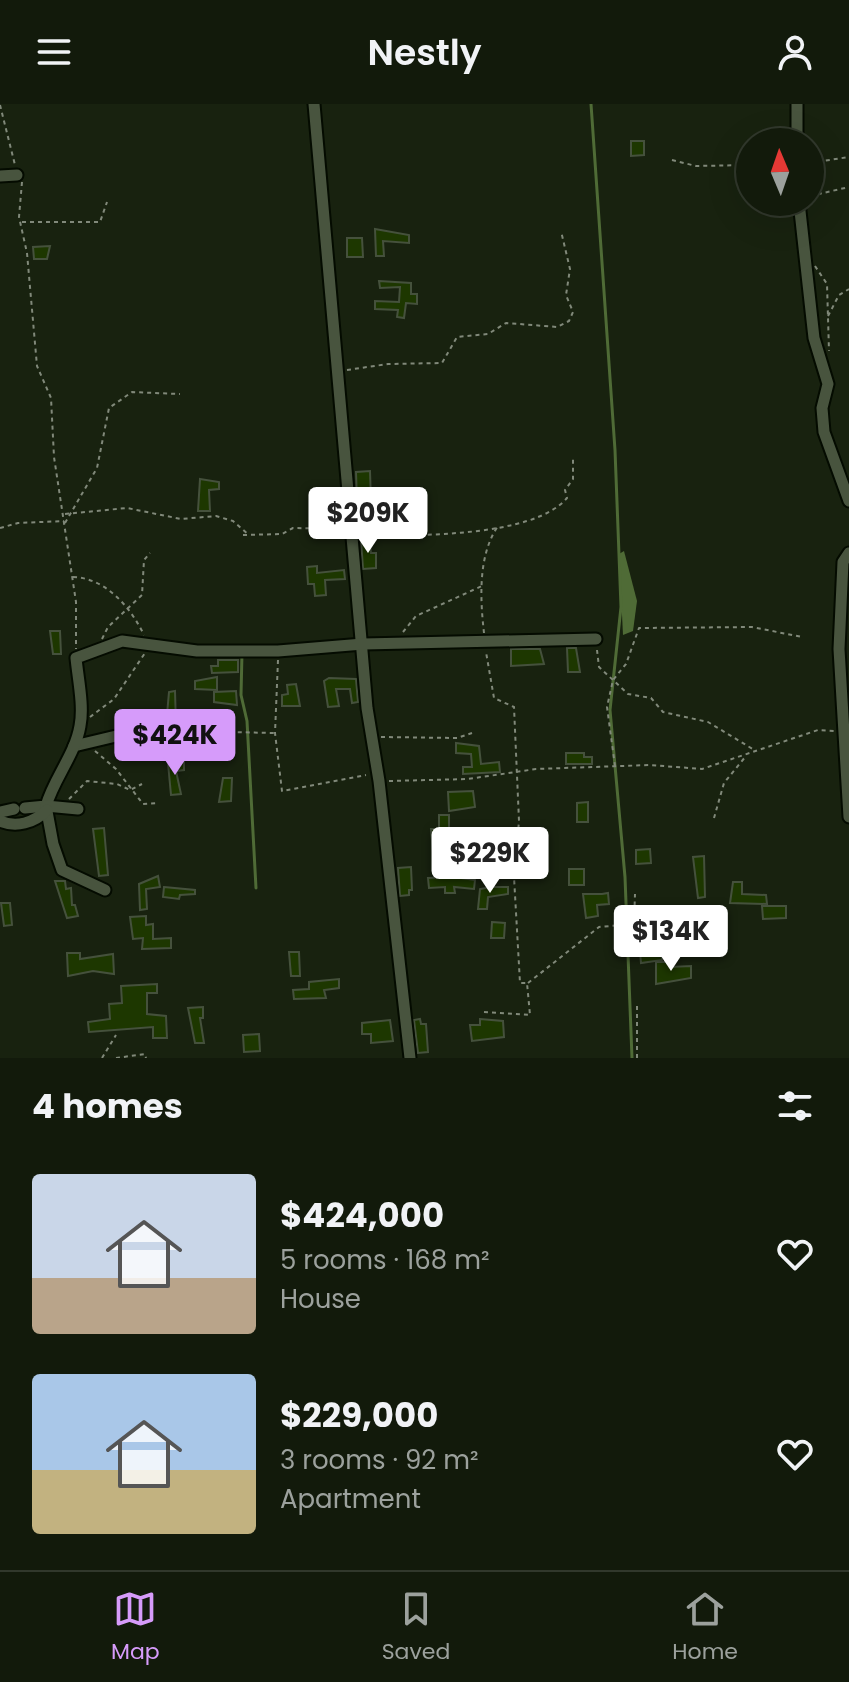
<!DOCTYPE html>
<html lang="en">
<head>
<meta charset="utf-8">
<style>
  body { margin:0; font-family:Poppins,sans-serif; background:#1f2719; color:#f1f3f6; height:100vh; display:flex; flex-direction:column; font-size:30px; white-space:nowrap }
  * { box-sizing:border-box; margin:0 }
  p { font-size:26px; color:#9ca19d }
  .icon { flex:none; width:44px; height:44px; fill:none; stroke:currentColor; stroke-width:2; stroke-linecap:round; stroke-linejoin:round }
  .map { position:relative; height:954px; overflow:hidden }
  .side { display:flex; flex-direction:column; background:#121a0b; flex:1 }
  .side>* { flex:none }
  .needle { width:52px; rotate:358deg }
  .controls { position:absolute; left:736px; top:24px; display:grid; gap:16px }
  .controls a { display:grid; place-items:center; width:88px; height:88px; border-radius:50%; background:#121a0b; box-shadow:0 8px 32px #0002,0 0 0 2px #31382c; font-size:40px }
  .price { position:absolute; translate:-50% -68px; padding:0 18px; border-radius:8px; background:#fff; color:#222; font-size:26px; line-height:52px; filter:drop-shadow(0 2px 4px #0008) }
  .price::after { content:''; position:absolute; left:50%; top:48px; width:24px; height:18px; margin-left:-12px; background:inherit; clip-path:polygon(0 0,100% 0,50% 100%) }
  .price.selected { background:#d69bfa; color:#111 }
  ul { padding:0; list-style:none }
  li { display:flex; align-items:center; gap:24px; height:200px; padding:0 32px }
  li span { display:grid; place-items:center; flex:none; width:224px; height:160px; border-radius:8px; color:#555 }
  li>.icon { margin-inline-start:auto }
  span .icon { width:96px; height:96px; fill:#fffc; stroke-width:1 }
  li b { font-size:34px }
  h2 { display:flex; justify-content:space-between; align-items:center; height:96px; padding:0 32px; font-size:34px }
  header { display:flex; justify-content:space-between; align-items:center; height:104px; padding:0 32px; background:#121a0b; font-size:36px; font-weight:600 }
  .dock { display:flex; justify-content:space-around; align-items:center; height:112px; border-top:2px solid #31382c; background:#121a0b; font-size:22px; color:#9ca19d }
  .dock a { display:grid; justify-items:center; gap:4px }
  .dock .selected { color:#d69bfa }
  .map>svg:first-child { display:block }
</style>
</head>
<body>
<header><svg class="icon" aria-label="menu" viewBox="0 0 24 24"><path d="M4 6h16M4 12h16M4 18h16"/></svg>Nestly<svg class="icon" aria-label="person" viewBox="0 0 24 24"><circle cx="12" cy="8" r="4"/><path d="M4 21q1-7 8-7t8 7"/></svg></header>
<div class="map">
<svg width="849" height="954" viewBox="0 0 849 954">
  <rect width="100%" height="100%" fill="#18220f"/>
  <polygon fill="#4f6b36" points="624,447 637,497 633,527 623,531 619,450"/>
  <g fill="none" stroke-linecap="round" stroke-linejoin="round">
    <g stroke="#4f6b36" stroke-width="3">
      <polyline points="591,0 615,346 621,503 610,606 625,773 632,954"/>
      <polyline points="242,549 241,591 247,617 256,784"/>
    </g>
  </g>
  <g fill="#1d3700" stroke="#45513c" stroke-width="2">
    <polygon points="631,37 644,37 644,51 631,52"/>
    <polygon points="375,125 409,131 409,139 383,137 384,152 376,152"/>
    <polygon points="347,134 362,134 363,153 347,153"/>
    <polygon points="50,142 47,155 34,155 33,143"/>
    <polygon points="379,177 411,179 411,190 417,190 417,200 406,199 404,214 397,213 398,206 375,205 375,197 399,198 400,183 380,184"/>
    <polygon points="370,367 371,398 357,398 356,368"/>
    <polygon points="200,375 219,378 219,385 209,386 210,407 198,407"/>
    <polygon points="369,434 371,449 376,449 376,464 363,465 361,435"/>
    <polygon points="317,462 317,469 344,466 345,475 325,476 326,491 315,492 314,480 308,480 307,463"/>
    <polygon points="50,527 60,527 61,550 53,550"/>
    <polygon points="567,544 576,544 580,568 568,568"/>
    <polygon points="511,545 540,545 544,560 511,562"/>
    <polygon points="218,556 238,556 238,568 212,569 211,562 218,562"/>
    <polygon points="217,573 217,586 195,585 195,577"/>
    <polygon points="329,574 356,575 358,598 352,599 350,585 336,585 339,602 328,603 324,577"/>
    <polygon points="296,580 300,602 282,602 282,591 288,590 287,581"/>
    <polygon points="175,587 176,621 166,622 169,588"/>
    <polygon points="236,587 237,601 214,598 214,588"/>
    <polygon points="210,619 210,626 226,625 226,643 233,643 233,650 219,651 219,633 179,635 179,638 171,638 170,624"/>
    <polygon points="456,639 479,642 481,660 499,658 500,668 463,670 463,663 472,663 471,650 456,649"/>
    <polygon points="566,649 584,649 584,653 592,653 592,660 566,660"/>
    <polygon points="184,658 184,666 176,667 181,690 171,691 168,659"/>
    <polygon points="223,674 232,674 231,697 219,698"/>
    <polygon points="473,687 475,703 449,707 448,688"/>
    <polygon points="588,698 588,718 577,718 577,699"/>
    <polygon points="439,711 449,711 449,736 444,736 445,748 433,749 431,725 439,725"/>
    <polygon points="104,724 108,771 99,772 93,725"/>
    <polygon points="525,733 541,734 540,758 546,758 546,772 523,774"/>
    <polygon points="650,745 651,759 636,760 636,746"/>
    <polygon points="704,752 705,793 698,794 693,753"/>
    <polygon points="411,763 412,786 409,786 409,791 400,792 398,764"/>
    <rect x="569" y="765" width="15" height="16"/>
    <polygon points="158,772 160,783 146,785 147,805 140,806 139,780"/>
    <polygon points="454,773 475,776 474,785 454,783 455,789 445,789 445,783 429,784 428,774"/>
    <polygon points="55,777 65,777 66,785 71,784 72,801 75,801 78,812 67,814"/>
    <polygon points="733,778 742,778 742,790 766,791 767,800 730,799"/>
    <polygon points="164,783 195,786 195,790 180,791 179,795 163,793"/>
    <polygon points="491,783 508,783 508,790 488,793 487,805 478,805 480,785"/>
    <polygon points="602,790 608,789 609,800 597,801 598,812 586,814 583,790"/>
    <polygon points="1,799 10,799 12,821 4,822"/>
    <polygon points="762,802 786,802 786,814 763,815"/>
    <polygon points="146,812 146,821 153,820 153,835 171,834 171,844 142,845 143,834 133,835 130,813"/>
    <polygon points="492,818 505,819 504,834 491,834"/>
    <polygon points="650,844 661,844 662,856 641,859 640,848"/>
    <polygon points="289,848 299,848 300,872 291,872"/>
    <polygon points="67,849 80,849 80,855 113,850 114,870 93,867 68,872"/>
    <polygon points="656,858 670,858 670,863 691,862 691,874 656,880"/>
    <polygon points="339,875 339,884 324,886 326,894 294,895 293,886 309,885 309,878"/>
    <polygon points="157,880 157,889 147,889 147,910 166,912 167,934 153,934 153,923 89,928 88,918 110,915 109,900 122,899 121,882"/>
    <polygon points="203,903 203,914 200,914 204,939 195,939 188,904"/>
    <polygon points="420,915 421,920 426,920 428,948 418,949 414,916"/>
    <polygon points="480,915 503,917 504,933 472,937 470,921 480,921"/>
    <polygon points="390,916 393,937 371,939 371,930 362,930 362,919"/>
    <polygon points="259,930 260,947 244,948 243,931"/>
  </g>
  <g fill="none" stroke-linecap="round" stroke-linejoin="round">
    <g stroke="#040b00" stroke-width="15">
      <g id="minor">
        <polyline points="314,0 367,604 379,677 410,954"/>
        <polyline points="797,0 797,38"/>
        <polyline points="0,72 17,71"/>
        <polyline points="799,98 814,234 828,280 822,304 824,328 849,397"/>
        <polyline points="849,449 843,458 839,545 849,713"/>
        <polyline points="74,642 154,623"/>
        <path d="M25 704 46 702C54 674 75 651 80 622 84 602 78 575 76 554L122 537 197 547H278L363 540 596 535"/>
        <polyline points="78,705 46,702 53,740 62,766 105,786"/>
        <polyline points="0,708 14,705"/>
        <path d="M0 717C16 724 34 719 47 706"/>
      </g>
    </g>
    <g stroke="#81897a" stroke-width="2" stroke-dasharray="4 4" stroke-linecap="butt">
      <polyline points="0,1 15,61"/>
      <polyline points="672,56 696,62 750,61"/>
      <polyline points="810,59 849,53"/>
      <polyline points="22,78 19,113 27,149 37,262 51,294 54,353 76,498 76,545"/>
      <polyline points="810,92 849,83"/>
      <polyline points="22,118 100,118 107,98"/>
      <polyline points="815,162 827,180 829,247"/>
      <polyline points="828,212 839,191 849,185"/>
      <polyline points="347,266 388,260 442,259 457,233 488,230 506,219 557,223 569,217 573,208 566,191 570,165 561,127"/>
      <polyline points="65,410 127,404 181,415 216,412 233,417 249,431"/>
      <polyline points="65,419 97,364 109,304 132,288 180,290"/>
      <polyline points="0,424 18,419 64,417"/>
      <polyline points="243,431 282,430 293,424 340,425"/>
      <path d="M364 432C415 431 533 434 567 394L565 386 573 375V354"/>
      <path d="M73 473C105 474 130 502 144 531"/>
      <polyline points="403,528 416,512 482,482"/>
      <path d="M484 529C480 494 478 451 498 422"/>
      <polyline points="102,535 108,523 142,491 144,456 150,449"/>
      <polyline points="597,546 599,563 628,590 651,594 663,608 708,618 756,647"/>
      <polyline points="278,556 275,629 282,687 366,671"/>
      <polyline points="90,613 114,595 145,549"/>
      <polyline points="163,624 183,629"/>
      <polyline points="381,633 457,634 472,629"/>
      <polyline points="232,636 230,628 274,629"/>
      <polyline points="95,647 116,665 143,700 158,699"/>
      <polyline points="615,662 607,603 613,576 626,560 639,524 752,523 802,533"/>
      <polyline points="389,677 468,675 536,665 650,661 702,665 818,626 835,627"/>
      <polyline points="69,695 87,677 117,680 130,686 142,680"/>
      <polyline points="714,714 724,679 746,652"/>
      <polyline points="528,879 599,823 634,820 635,790"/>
      <polyline points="637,902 637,954"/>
      <polyline points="484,908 530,911 527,879 520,879 514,773 519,717 514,603 494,594 486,548"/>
      <polyline points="102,954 116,931"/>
      <polyline points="116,954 145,950 146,954"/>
    </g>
    <use href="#minor" stroke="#48543e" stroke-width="11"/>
  </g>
</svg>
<div class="controls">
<a><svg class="needle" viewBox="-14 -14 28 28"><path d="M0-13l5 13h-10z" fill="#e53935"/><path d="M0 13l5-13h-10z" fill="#9ca19d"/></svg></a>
</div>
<b class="price" style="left:368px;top:451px">$209K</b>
<b class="price selected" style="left:175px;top:673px">$424K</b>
<b class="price" style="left:490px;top:791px">$229K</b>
<b class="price" style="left:671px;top:869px">$134K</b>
</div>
<section class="side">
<h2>4 homes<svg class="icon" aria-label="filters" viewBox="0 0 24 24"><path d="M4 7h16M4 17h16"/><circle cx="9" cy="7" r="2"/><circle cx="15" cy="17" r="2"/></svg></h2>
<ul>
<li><span style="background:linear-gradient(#c9d6e8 65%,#b9a48a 0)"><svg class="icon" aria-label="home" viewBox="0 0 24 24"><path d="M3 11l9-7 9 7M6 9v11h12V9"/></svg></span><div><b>$424,000</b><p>5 rooms · 168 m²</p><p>House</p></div><svg class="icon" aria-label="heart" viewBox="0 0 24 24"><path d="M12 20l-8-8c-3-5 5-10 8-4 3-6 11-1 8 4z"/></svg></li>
<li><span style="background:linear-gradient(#a9c7e8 60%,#c2b280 0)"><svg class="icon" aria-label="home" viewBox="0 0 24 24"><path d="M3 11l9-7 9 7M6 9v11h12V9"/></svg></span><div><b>$229,000</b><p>3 rooms · 92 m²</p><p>Apartment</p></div><svg class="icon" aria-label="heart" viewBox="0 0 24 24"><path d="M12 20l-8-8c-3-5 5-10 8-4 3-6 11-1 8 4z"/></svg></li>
</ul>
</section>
<nav class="dock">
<a class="selected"><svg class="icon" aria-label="map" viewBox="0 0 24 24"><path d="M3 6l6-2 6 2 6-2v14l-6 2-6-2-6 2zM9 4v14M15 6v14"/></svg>Map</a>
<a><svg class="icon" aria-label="saved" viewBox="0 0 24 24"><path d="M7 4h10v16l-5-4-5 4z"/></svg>Saved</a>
<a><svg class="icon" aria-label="home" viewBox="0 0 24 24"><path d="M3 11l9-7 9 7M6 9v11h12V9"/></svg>Home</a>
</nav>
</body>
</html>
